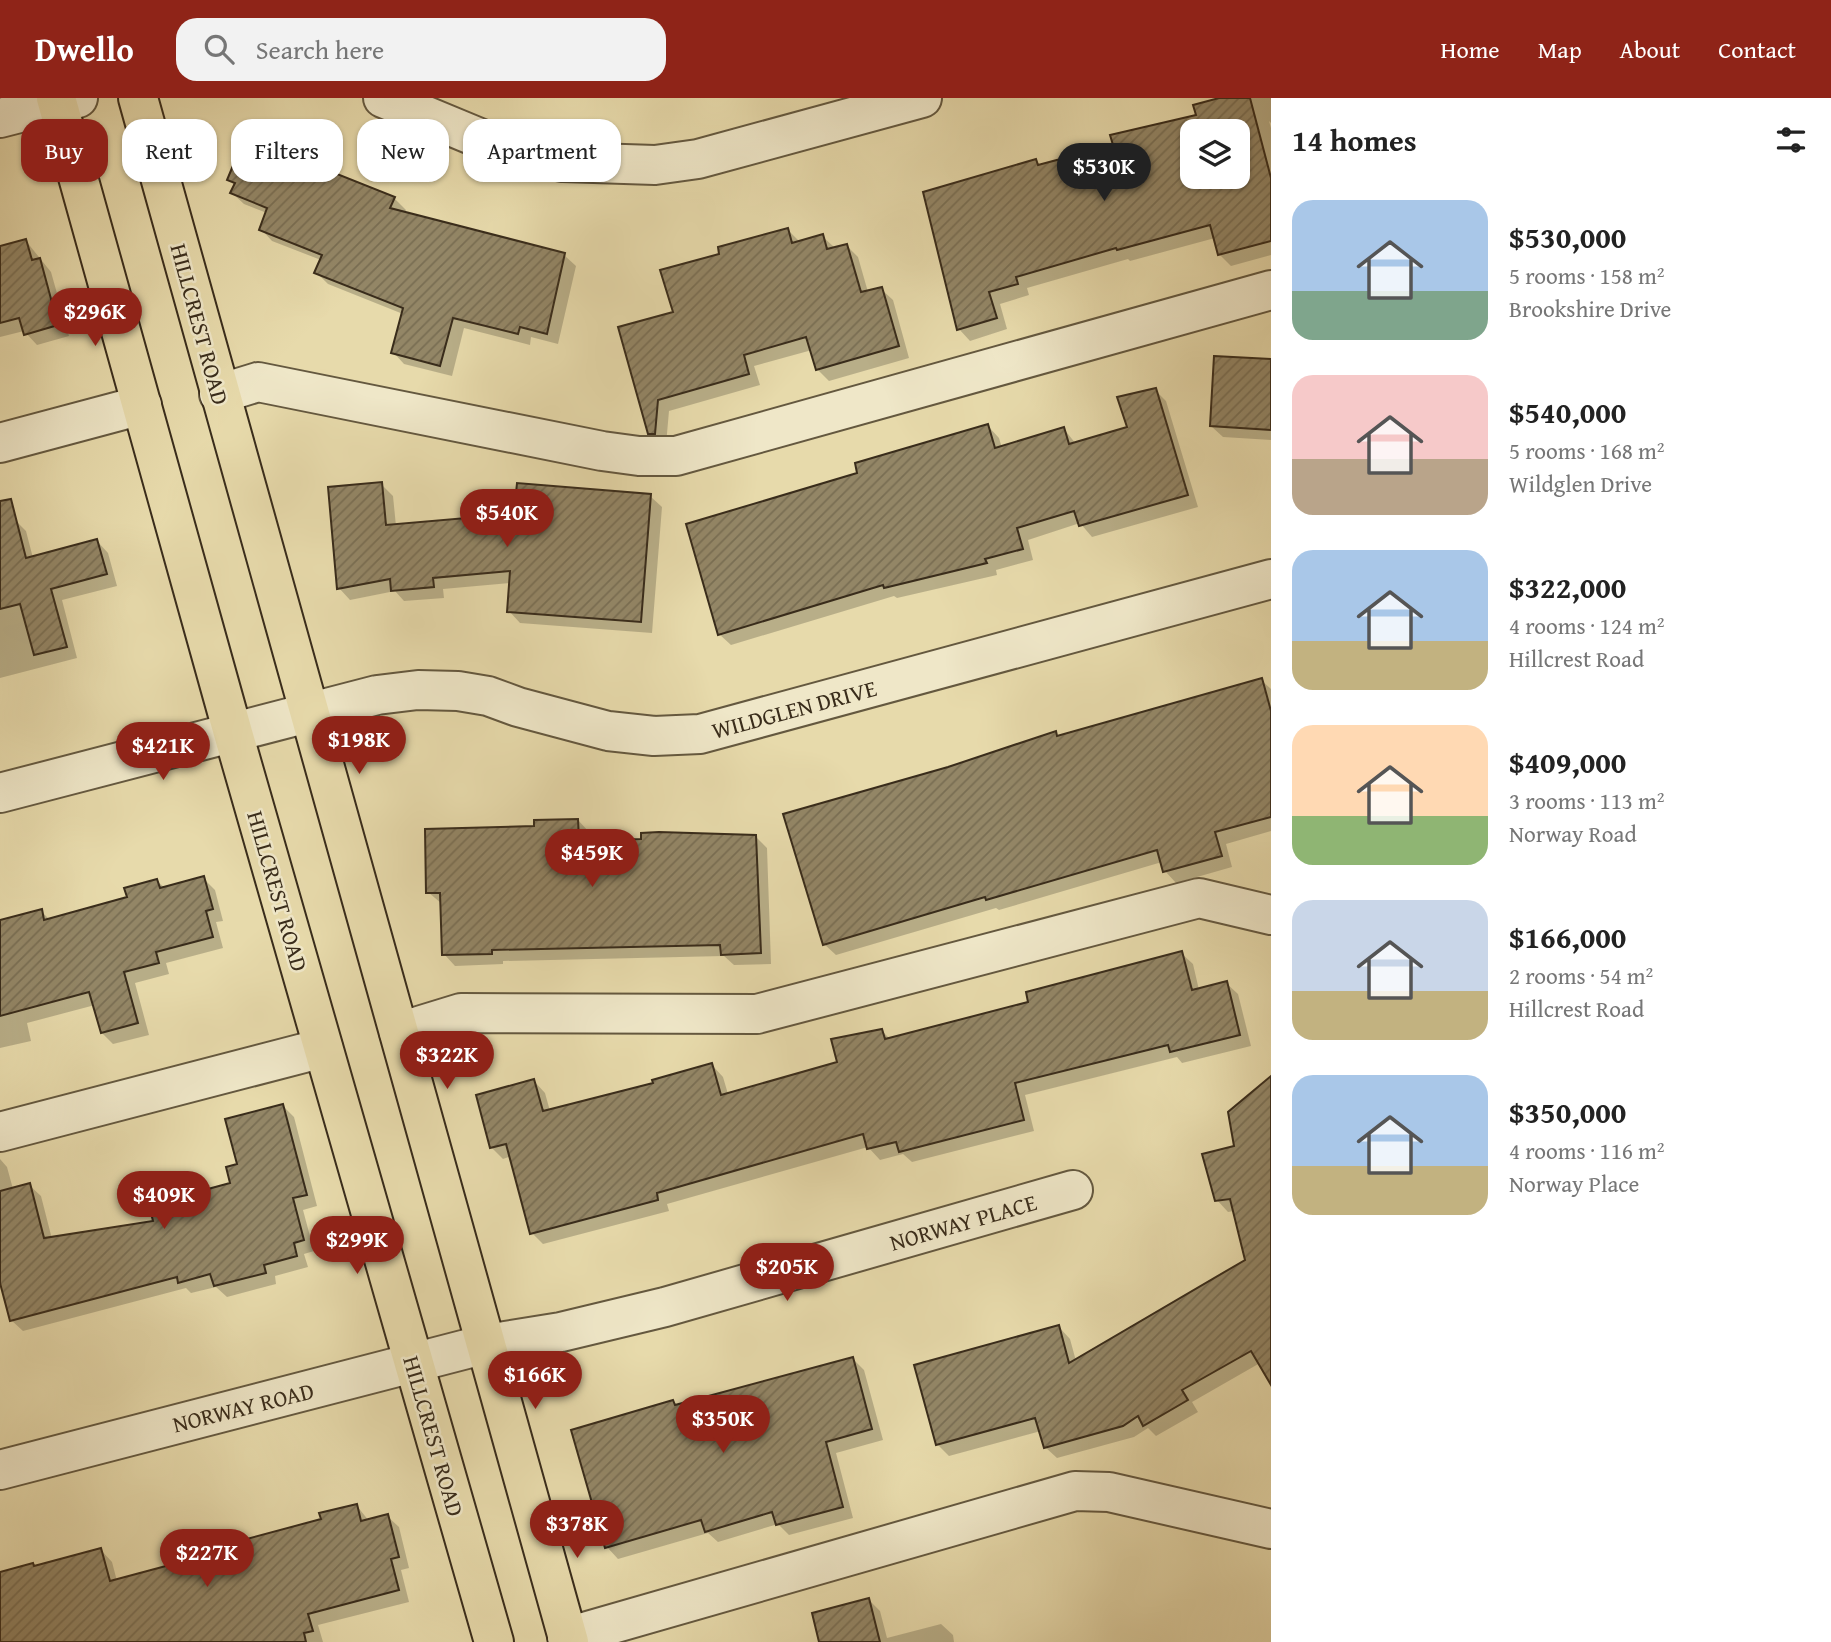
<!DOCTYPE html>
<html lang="en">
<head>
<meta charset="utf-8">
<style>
  body { margin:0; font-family:"Gentium Book Plus",serif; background:#f2f2f2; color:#222; height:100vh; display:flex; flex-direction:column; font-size:26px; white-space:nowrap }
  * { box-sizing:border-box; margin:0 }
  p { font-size:23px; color:#767676 }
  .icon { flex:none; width:38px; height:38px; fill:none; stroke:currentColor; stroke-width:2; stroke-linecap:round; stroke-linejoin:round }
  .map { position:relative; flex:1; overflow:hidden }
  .details { display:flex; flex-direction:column; background:#fff; width:560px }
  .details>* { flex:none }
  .guide { position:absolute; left:21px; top:21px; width:665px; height:63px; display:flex; gap:14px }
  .buttons { position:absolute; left:1180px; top:21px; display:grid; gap:14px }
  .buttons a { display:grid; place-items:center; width:70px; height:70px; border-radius:14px; background:#fff; box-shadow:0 2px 5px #0004; font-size:35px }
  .price { position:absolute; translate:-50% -60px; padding:0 16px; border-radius:24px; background:#8f2418; color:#fff; font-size:23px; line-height:46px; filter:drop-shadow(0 2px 4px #0008) }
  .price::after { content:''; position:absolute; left:50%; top:42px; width:21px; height:16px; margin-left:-10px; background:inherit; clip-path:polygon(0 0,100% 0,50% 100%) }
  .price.on { background:#222; color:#fff }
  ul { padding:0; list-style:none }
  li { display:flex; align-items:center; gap:21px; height:175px; padding:0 21px }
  li span { display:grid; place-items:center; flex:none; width:196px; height:140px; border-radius:21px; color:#555 }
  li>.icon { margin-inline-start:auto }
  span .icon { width:84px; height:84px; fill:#fffc; stroke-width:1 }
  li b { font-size:30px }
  h2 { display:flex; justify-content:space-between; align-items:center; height:84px; padding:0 21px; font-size:30px }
  .chip { padding:0 24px; border-radius:21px; background:#fff; box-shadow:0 2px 5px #0004; font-size:24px; line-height:63px }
  .chip.on { background:#8f2418; color:#fff }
  header { display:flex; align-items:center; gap:42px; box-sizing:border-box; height:98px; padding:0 35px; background:#8f2418; color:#fff }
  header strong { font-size:33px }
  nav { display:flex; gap:38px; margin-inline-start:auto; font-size:24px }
  .search { width:490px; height:63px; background:#f2f2f2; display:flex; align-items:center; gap:18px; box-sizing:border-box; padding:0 24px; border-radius:21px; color:#767676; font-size:26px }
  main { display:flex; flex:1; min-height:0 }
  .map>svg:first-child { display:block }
</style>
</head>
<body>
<header>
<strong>Dwello</strong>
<div class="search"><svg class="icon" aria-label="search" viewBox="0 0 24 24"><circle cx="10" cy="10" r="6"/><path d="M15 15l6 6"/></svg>Search here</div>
<nav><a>Home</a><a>Map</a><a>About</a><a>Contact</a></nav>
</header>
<main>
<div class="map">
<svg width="1271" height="1544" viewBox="0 0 1271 1544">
  <defs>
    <pattern id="building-hatch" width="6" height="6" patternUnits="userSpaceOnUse" patternTransform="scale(1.75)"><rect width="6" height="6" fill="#938666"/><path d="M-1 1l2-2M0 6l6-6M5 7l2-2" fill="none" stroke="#796e53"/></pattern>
  </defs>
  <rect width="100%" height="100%" fill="#e7daab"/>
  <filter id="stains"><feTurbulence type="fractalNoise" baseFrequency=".00286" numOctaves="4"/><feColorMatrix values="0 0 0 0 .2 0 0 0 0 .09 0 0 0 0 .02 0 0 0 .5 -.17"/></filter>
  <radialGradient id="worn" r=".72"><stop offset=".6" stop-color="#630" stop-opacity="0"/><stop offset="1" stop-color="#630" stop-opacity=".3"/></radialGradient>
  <g fill="#0003" fill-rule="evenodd">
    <path d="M1226 0H1271V25L1269 23 1271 30V157L1231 168 1219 156 1215 140 1130 163 1128 161 1027 190 1029 197 1000 206 1007 231 970 243 959 231 1035 63 1040 68 1115 48 1198 18ZM1192 33H1237V79H1192Z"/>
    <polygon points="297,78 394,100 406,112 404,116 564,157 576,168 558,246 531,239 530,247 464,230 452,278 404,266 393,254 403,216 328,186 317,175 321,162 272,143 261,131 267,115 244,106 232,95 235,88 229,81"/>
    <polygon points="788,132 799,143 822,138 834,149 847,148 858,159 868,194 881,191 893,202 909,260 829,283 817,271 812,252 754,268 760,287 669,313 666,347 661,347 649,335 675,215 722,157"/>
    <polygon points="26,143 51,174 69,238 37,247 24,233 0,239 0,150"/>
    <polygon points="1271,263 1271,342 1223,339 1211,328"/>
    <polygon points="1155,292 1166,303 1198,409 1092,439 1080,425 1028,442 1033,462 996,472 997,477 897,500 894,498 731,547 719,536 860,376 988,328 999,340 1002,350 1064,331 1076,346 1129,330"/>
    <polygon points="381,386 393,398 396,428 516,418 650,398 662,409 652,535 520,525 509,513 511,485 443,491 444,500 404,503 395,493 350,502 339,490"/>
    <polygon points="15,422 26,433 33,460 97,443 108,455 117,488 62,502 77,560 0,580 0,426"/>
    <polygon points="1261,582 1271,591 1271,733 1226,746 1232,769 1176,785 1165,773 1162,764 999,812 996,810 836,857 824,846 949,670 1055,635 1059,639"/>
    <polygon points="578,722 589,734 589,745 756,739 767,750 771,866 734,867 724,858 503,863 503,866 455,868 444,856 442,806 428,794 536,730"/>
    <polygon points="203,780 215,792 223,823 216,824 223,850 166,865 169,876 135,885 149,937 113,946 102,935 95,907 27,925 31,943 0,950 0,824 41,813 50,822 129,801 157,783 165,790"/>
    <polygon points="1181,855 1193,866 1199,892 1226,885 1238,896 1251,948 1182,965 1177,959 1025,997 1034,1033 912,1064 903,1056 880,1062 868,1049 667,1106 669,1113 543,1146 532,1135 511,1058 503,1061 491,1049 534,983 545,995 550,1013 655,986 712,967 723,979 728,996 839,965 882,933 890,941 1030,905"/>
    <polygon points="283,1008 294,1019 317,1108 303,1112 314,1153 304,1156 308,1169 275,1178 276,1186 227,1199 216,1189 191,1195 186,1190 23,1233 11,1222 0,1178 0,1061 7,1069 13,1091 29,1087 41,1098 52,1141 155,1124 232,1087 239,1067"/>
    <polygon points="1236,1049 1260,1265 1192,1304 1198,1314 1156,1338 1148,1330 1134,1339 1057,1360 1045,1349 1041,1333 949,1358 937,1346 1059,1229 1070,1241 1076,1263 1248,1162 1234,1113 1228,1114 1217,1102"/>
    <polygon points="853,1261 864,1272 883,1342 836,1355 853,1420 789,1437 778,1426 718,1444 708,1435 618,1461 607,1449 673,1304 677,1308"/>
    <polygon points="357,1408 369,1423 387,1418 399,1429 409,1470 401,1472 409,1504 318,1527 323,1544 0,1544 0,1476 35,1470 101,1452 112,1464 117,1483 235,1451 323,1423"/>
    <polygon points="869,1502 880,1513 887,1540 941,1526 953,1537 954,1544 821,1544"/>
  </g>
  <g fill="url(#building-hatch)" stroke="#392c1b" stroke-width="2" fill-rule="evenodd">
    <path d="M1219 0H1250L1271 80V143L1218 157 1210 127 1117 152 1116 150 1016 179 1018 186 989 194 997 220 957 232 923 94 1036 61 1038 67 1113 47 1110 37 1196 17 1193 7ZM1192 33H1237V79H1192Z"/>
    <polygon points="239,53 296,76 302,62 395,99 390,110 565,155 547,236 520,229 518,236 453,220 440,268 391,255 403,210 314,175 322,157 259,132 267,110 230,95 235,85 227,82"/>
    <polygon points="788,130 792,145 823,136 827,151 847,146 861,194 882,189 899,248 816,272 806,239 744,257 749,276 658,302 655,336 648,336 618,229 673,214 660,172 719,156 718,149"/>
    <polygon points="26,141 32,162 40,160 58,227 24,237 19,220 0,225 0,148"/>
    <polygon points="1214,258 1271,261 1271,332 1210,328"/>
    <polygon points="1156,290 1188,397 1079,428 1074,413 1017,430 1023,451 985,461 987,465 884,490 883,487 718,537 686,426 857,375 855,365 988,326 995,350 1064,329 1069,346 1127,329 1117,299"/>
    <polygon points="382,384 386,427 514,416 517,385 651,396 641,524 507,514 510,473 433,480 434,489 391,493 390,481 337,491 328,389"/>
    <polygon points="11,401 26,460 97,441 107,476 51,491 67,549 34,557 20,506 0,511 0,403"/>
    <polygon points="1262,580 1271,613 1271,719 1215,734 1222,758 1163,774 1157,752 986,802 985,799 823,847 783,716 948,669 1056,633 1057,638"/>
    <polygon points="578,721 579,743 641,741 641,735 659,734 756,737 761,855 721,857 720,847 492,852 492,856 442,857 440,795 426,795 425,731 534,728 534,722"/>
    <polygon points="204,778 213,811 206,813 213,839 156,854 159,865 124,874 138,925 101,935 89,894 0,918 0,822 42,811 44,822 127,799 124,790 157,781 160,790"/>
    <polygon points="1182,853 1192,892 1227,883 1240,937 1170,954 1168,947 1015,985 1024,1022 899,1054 896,1044 867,1051 863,1036 657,1095 658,1102 530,1136 506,1046 490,1050 476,997 534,981 543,1013 653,985 652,982 712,965 721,997 837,964 831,941 882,931 885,941 1028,904 1026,894"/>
    <polygon points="1271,978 1271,1287 1251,1253 1182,1292 1188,1302 1143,1328 1138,1318 1123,1328 1044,1350 1035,1320 936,1347 914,1267 1059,1227 1069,1265 1245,1162 1230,1101 1215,1103 1202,1056 1234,1048 1228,1014"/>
    <polygon points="283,1006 307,1097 293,1100 304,1142 294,1145 297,1158 264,1167 266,1175 214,1188 210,1176 178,1185 177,1179 10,1223 0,1185 0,1093 30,1085 44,1140 153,1123 149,1107 230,1085 226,1069 237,1066 225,1021"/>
    <polygon points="853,1259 872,1331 826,1344 843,1409 776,1427 772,1414 705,1434 701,1422 605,1450 571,1332 673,1302 675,1307"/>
    <polygon points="357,1406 361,1423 388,1416 399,1459 391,1461 399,1492 308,1516 313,1533 304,1535 306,1544 0,1544 0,1474 33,1465 34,1468 101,1450 110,1483 233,1450 232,1445 321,1421 319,1415"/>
    <polygon points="869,1500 880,1544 819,1544 812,1515"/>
  </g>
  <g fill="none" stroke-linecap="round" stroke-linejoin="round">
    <g stroke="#64583f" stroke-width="42">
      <g id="minor">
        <polyline points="383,0 518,56 563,64 655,67 698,61 922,0"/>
        <polyline points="0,20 78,0"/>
        <polyline points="219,296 258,284 602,353 639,358 676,358 1271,192"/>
        <polyline points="0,345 142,307"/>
        <polyline points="0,695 377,597 418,592 458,593 488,598 518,609 608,633 654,638 700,636 1271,481"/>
        <polyline points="399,934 461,915 757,916 1199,800 1271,817"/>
        <polyline points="0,1034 323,950"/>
        <polyline points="0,1372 486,1246 561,1234 665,1209 1073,1092"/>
        <polyline points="567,1539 1075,1393 1109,1394 1271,1431"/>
      </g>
    </g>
    <g stroke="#392c1b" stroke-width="42">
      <g id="major">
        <polyline points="56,0 233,635 494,1544"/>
        <polyline points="138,0 569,1544"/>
      </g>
    </g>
    <use href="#minor" stroke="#efe7c8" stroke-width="38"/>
    <use href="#major" stroke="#e7daab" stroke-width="38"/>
  </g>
  <g text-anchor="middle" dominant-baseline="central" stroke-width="5" stroke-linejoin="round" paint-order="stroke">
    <g font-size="23" fill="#392c1b" stroke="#efe7c8">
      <text transform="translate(200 226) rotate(75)">HILLCREST ROAD</text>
      <text transform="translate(794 611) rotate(-15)">WILDGLEN DRIVE</text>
      <text transform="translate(278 793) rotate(74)">HILLCREST ROAD</text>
      <text transform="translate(963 1124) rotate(-16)">NORWAY PLACE</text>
      <text transform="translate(243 1309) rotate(-14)">NORWAY ROAD</text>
      <text transform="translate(434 1338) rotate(74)">HILLCREST ROAD</text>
    </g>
  </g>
  <rect width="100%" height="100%" filter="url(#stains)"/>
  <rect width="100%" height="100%" fill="url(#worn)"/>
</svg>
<div class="buttons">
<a><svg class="icon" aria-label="layers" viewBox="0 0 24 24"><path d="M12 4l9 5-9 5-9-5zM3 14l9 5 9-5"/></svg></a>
</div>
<b class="price on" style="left:1104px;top:105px">$530K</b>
<b class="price" style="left:95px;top:250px">$296K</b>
<b class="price" style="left:507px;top:451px">$540K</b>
<b class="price" style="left:359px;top:678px">$198K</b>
<b class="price" style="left:163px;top:684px">$421K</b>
<b class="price" style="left:592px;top:791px">$459K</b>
<b class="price" style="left:447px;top:993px">$322K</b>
<b class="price" style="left:164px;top:1133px">$409K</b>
<b class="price" style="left:357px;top:1178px">$299K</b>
<b class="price" style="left:787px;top:1205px">$205K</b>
<b class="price" style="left:535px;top:1313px">$166K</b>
<b class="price" style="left:723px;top:1357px">$350K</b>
<b class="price" style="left:577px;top:1462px">$378K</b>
<b class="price" style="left:207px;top:1491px">$227K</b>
<div class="guide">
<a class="chip on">Buy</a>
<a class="chip">Rent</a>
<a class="chip">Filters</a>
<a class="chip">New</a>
<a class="chip">Apartment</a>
</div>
</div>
<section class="details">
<h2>14 homes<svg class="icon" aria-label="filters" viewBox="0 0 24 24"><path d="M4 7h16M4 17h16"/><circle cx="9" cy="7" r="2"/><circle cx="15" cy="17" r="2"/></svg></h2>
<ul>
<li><span style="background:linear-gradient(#a9c7e8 65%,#7fa58c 0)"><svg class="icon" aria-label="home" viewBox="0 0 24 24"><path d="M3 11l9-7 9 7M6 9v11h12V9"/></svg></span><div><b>$530,000</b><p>5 rooms · 158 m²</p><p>Brookshire Drive</p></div></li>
<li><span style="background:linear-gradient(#f6c9c9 60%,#b9a48a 0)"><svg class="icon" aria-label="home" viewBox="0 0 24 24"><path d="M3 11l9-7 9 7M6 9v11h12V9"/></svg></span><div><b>$540,000</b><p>5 rooms · 168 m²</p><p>Wildglen Drive</p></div></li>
<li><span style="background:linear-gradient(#a9c7e8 65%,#c2b280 0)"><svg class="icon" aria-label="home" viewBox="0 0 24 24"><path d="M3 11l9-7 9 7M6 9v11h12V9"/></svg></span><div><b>$322,000</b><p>4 rooms · 124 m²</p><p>Hillcrest Road</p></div></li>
<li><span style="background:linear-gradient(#ffd9b3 65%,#8fb573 0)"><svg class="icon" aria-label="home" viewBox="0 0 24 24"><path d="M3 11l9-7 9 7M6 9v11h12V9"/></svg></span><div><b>$409,000</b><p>3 rooms · 113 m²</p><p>Norway Road</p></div></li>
<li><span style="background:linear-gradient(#c9d6e8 65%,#c2b280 0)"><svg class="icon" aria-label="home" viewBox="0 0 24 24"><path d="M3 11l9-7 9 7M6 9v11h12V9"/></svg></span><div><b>$166,000</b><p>2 rooms · 54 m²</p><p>Hillcrest Road</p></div></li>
<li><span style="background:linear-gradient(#a9c7e8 65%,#c2b280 0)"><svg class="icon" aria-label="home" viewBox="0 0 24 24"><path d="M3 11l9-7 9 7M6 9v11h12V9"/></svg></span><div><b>$350,000</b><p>4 rooms · 116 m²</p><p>Norway Place</p></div></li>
</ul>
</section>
</main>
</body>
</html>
